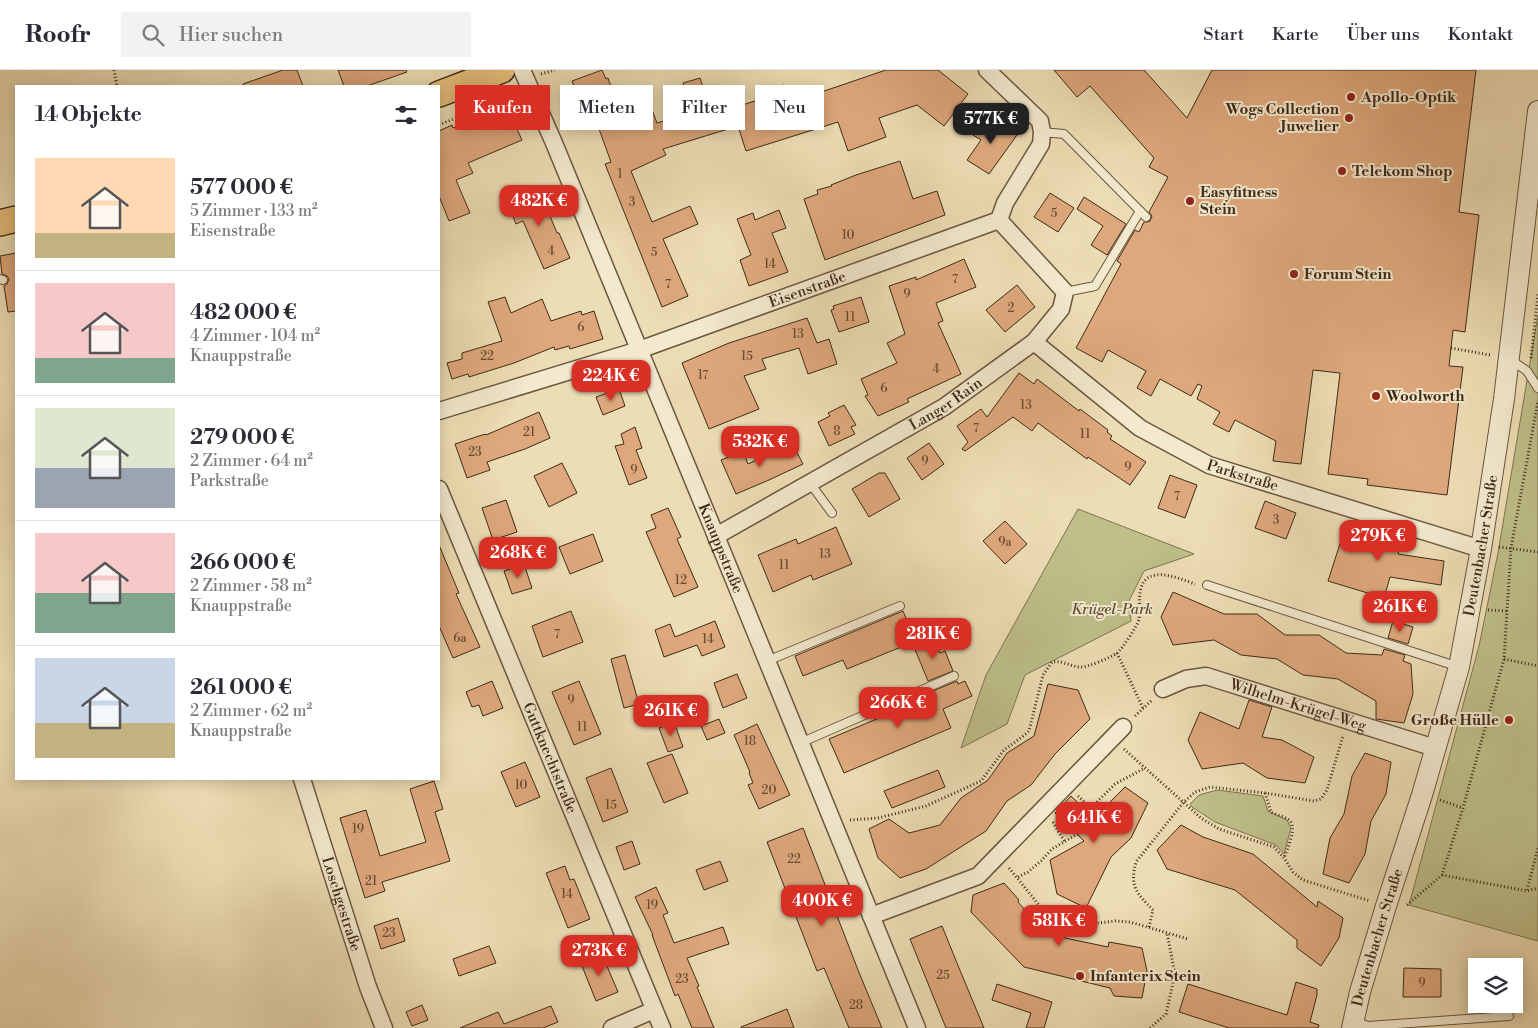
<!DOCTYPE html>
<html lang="de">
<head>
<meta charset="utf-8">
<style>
  body { margin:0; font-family:"Libre Bodoni",serif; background:#f2f2f3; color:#2b2b33; height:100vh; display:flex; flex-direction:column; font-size:19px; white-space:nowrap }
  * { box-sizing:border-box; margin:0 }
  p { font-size:16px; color:#7c7c81 }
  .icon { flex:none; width:28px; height:28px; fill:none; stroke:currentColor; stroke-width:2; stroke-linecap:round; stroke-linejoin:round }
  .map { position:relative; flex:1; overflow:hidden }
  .panel { position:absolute; left:15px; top:15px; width:425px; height:695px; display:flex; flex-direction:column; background:#fff; border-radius:0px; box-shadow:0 2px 12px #0003 }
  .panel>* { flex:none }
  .banner { position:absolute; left:455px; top:15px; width:475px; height:45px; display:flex; gap:10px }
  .buttons { position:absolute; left:1468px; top:888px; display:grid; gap:10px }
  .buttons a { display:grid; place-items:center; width:55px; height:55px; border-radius:0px; background:#fff; box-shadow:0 2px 12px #0003; font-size:25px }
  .price { position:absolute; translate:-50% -42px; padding:0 11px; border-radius:10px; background:#d93025; color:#fff; font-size:16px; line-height:32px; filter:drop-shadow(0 1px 2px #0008) }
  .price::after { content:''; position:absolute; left:50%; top:30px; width:15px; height:11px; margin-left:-8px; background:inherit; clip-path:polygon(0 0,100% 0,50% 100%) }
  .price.current { background:#222; color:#fff }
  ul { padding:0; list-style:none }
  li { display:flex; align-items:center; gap:15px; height:125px; padding:0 20px }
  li+li { border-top:1px solid #e1e1e2 }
  li span { display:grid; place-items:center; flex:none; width:140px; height:100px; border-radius:0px; color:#555 }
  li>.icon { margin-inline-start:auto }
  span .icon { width:60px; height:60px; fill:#fffc; stroke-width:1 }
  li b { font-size:21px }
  h2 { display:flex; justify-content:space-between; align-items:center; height:60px; padding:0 20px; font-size:21px }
  .pill { padding:0 18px; border-radius:0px; background:#fff; box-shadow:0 2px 12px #0003; font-size:18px; line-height:45px }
  .pill.current { background:#d93025; color:#fff }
  header { display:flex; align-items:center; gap:30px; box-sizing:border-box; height:70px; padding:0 25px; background:#fff; border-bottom:1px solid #e1e1e2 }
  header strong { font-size:24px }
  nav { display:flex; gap:28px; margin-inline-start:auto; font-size:18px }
  .search { width:350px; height:45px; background:#f2f2f3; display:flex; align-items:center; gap:12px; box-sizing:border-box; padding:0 18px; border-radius:0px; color:#7c7c81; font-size:19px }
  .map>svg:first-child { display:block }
</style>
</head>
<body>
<header>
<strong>Roofr</strong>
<div class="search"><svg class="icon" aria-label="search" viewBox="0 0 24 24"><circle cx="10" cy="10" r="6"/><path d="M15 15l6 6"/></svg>Hier suchen</div>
<nav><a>Start</a><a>Karte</a><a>Über uns</a><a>Kontakt</a></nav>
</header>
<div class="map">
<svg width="1538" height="958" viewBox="0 0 1538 958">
  <rect width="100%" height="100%" fill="#edddb4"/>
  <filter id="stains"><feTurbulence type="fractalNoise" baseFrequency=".004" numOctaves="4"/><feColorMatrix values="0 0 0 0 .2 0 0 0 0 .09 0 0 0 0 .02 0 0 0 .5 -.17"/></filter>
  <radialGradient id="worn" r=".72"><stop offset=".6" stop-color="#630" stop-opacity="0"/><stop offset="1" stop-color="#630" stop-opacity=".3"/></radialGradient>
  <g fill="#bebf89" stroke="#7e7451">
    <polygon points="1538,245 1538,871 1409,835 1479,576 1498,483"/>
    <polygon points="1078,439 1194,484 1144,501 1129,531 1131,551 1025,605 1007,654 961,678 986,605"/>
    <polygon points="1217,720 1263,726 1268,741 1287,750 1291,758 1284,784 1276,775 1215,752 1192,737 1190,734 1199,725"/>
  </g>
  <g fill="#dea87c" stroke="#3f2a19">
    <polygon points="283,0 297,0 303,16 243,16 243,14"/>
    <polygon points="338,0 406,0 407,2 367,16 344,16"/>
    <polygon points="602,0 606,9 608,8 618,37 647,27 657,53 693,42 683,13 700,8 712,45 770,26 768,20 784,15 789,33 886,0 938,0 968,24 944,56 917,35 879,48 886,67 848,81 838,52 746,81 738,56 663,79 666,85 631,101 652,152 690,136 698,154 663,169 688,226 662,237 605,94 611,92 590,34 580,38 574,21 576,20 572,11"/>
    <polygon points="1054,0 1144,0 1187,48 1212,0 1476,0 1459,142 1479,145 1465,262 1453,260 1449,296 1463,297 1447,425 1367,415 1368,409 1328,404 1340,303 1313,300 1301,394 1273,391 1276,371 1235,350 1229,362 1213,354 1220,342 1197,329 1202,316 1198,314 1191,326 1160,309 1151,326 1137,318 1146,301 1108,280 1102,292 1076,278 1121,194 1117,191 1135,160 1139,162 1144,152 1147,152 1150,151 1152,146 1149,142 1168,107 1149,97 1154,88 1090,16 1077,27"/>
    <polygon points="506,35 522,70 468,93 473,103 456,110 470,143 449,151 439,126 439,61 452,55 453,58"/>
    <polygon points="989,46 1017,65 989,104 967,90 981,70 973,65"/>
    <polygon points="900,91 913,129 937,121 945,145 825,190 804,129 818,124 817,120 832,116 831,115 856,105"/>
    <polygon points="538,117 557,163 559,163 570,188 544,199 523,151 516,154 510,139 514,138 510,128"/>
    <polygon points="1050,123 1074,138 1058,162 1034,147"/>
    <polygon points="1084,127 1126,154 1107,185 1091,175 1103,156 1077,139"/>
    <polygon points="779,140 786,158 772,163 788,202 749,216 740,190 751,185 737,149 753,143 755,150"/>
    <polygon points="16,183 16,241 8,242 4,216 7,214 9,209 7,206 2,204 0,186"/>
    <polygon points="964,189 976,217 936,233 943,251 938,253 961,304 907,329 909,332 878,346 865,326 868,325 861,309 897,293 887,273 905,264 889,216 916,207 916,210"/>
    <polygon points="1017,215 1035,237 1005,262 986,240"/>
    <polygon points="505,227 511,243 542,229 551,251 581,241 582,245 594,241 603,269 570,279 569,276 555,280 554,277 514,293 469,307 468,304 452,309 447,293 462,289 462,283 502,271 488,232"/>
    <polygon points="861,227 869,252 839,262 831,240 834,239 833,236"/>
    <polygon points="807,248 817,273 829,269 837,294 808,304 799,278 762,289 766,299 744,306 759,339 709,359 682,293 729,273"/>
    <polygon points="1019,303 1034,314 1037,309 1079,341 1080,339 1108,360 1107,362 1112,366 1110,369 1146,392 1130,415 1088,387 1087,389 1038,353 1032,361 1013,347 965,381 962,379 968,372 957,356 981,339 987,347"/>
    <polygon points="619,319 625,336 603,345 596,327"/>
    <polygon points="844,335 856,355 851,357 855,364 829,376 818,352 830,346 828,343"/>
    <polygon points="539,342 550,368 525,379 487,392 490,400 467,408 455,374 485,364 486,365"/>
    <polygon points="635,357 642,378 636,380 647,408 629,415 615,376 624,374 621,364"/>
    <polygon points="792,373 803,394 769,410 736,424 721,390 743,381 748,394"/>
    <polygon points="929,373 944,394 922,410 907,388"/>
    <polygon points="562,393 577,423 549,437 534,406"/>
    <polygon points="879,403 885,403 900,429 869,447 852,419"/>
    <polygon points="1170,405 1197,415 1185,448 1158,438"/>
    <polygon points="506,430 517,462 493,470 482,438"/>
    <polygon points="1265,431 1296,443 1286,469 1255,458"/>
    <polygon points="668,438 681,467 677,469 698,517 674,527 646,462 656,458 651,445"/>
    <polygon points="1005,451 1027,474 1005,494 983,471"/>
    <polygon points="1347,452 1403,470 1398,484 1444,491 1441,515 1390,507 1384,528 1328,511"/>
    <polygon points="836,457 852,494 813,510 811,505 773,522 758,485 796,469 798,474"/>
    <polygon points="593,464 603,491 570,504 559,477"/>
    <polygon points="439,475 459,523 456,524 480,577 453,588 439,556"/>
    <polygon points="524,494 532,518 512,524 504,501"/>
    <polygon points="1173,522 1224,544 1257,544 1285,565 1319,565 1346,583 1382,585 1384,579 1405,585 1403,591 1411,594 1413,624 1404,653 1376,649 1376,631 1338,609 1303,605 1277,589 1241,585 1214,570 1173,575 1161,547"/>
    <polygon points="571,541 583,572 543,587 532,556"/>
    <polygon points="903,541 916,571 847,599 843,590 803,606 795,586"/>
    <polygon points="715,551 725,577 702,586 697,575 664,587 655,560 670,554 675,567"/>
    <polygon points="1393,551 1413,557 1408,574 1388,568"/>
    <polygon points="934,569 940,583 945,581 953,601 928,611 914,577"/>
    <polygon points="625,585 639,634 624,638 611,589"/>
    <polygon points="737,604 747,628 723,638 714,613"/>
    <polygon points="492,611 503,638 483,646 479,635 472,637 466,622"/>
    <polygon points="579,611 601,664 574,675 552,622"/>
    <polygon points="957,611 958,614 965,611 972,626 943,639 951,658 844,703 829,669 934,625 933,621"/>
    <polygon points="1048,614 1078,620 1090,649 1055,684 1031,715 1007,731 986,761 926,799 900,808 878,788 869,759 889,749 909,763 940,755 961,728 988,710 1007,683 1034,666"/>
    <polygon points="1249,630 1272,637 1262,667 1282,670 1314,687 1305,713 1267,708 1243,693 1202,699 1188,670 1200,642 1239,659"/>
    <polygon points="719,649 725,663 707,670 701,656"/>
    <polygon points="674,652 683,677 668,682 659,658"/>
    <polygon points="757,654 790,725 759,739 748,715 753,713 749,703 750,702 734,665"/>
    <polygon points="1365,683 1391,692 1386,724 1371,751 1365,784 1349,813 1323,804 1330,768 1344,744 1352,706"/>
    <polygon points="672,684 688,723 664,733 647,693"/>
    <polygon points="525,692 540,727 516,737 501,702"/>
    <polygon points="611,698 628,742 603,752 586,708"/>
    <polygon points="938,700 945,717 892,738 884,721"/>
    <polygon points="434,711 443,739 435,742 450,791 382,812 385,821 365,828 340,748 366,740 380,786 426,772 410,719"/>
    <polygon points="1125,717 1148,733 1131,768 1111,787 1086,838 1057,824 1050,790 1084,771 1055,743 1071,726 1094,748"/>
    <polygon points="1181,755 1203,767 1253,784 1317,837 1318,831 1343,848 1339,868 1321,896 1297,878 1297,870 1235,820 1167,799 1157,780"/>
    <polygon points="803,758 858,900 882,958 849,958 824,898 817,901 767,772"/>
    <polygon points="632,771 640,794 624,800 616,777"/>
    <polygon points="720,791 728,811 704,820 696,800"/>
    <polygon points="565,796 570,810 574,809 590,849 568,858 546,803"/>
    <polygon points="1004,813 1019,830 1018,832 1046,864 1108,877 1109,872 1142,878 1147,901 1142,928 1114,926 1110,918 1024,897 971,842 973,825"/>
    <polygon points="656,817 668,843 663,845 674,873 723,857 729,874 687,888 699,916 697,917 714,958 692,958 678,924 675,926 652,865 653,865 635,827"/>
    <polygon points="398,848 405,871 381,879 374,856"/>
    <polygon points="942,856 959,898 984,958 946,958 910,869"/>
    <polygon points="489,876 496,893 459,906 453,889"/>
    <polygon points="601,882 618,922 596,931 580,891"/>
    <polygon points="1404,898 1441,899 1441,927 1403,927"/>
    <polygon points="1296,912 1317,919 1317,925 1310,952 1319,955 1318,958 1229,958 1179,942 1188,914 1287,945"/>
    <polygon points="997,914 1052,932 1044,958 1026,958 1031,943 992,930"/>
    <polygon points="422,935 428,950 412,956 406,942"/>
    <polygon points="551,936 558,952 543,958 460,958 498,942 504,954"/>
    <polygon points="787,939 794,958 741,958 741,957"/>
  </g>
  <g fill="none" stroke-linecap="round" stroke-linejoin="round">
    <g stroke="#6a5740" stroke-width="10">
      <g id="service">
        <polyline points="1042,62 1064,64 1146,147"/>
        <polyline points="0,209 3,210"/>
        <polyline points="1065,222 1095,216 1140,141"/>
        <polyline points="1511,290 1527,301 1538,318"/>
        <polyline points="810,413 832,443"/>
        <polyline points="1207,515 1459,597"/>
        <polyline points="767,591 900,536"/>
        <polyline points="800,673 954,606"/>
        <polyline points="1354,951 1368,956 1509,946"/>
      </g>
    </g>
    <g stroke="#6a5740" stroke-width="19">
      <g id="minor">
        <path id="s1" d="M522 0 554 73 716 466 917 958"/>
        <path id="s2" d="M1034 272 1140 358 1209 395 1481 479"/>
        <path id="s3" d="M439 341 639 280 999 150 1005 133 1041 74 1042 62 1040 51 987 0"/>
        <path id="s4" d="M439 419 662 958"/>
        <path id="s5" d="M716 466 944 337 1034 272 1061 239 1065 222 999 150"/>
        <path id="s6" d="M1163 619 1186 609 1206 606 1435 678"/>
        <path id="s7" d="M302 709 368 917 384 958"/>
        <polyline points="871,846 978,806 1123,657"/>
        <polyline points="612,958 654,940"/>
      </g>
    </g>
    <g stroke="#6a5740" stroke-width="22">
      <g id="tertiary">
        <path id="s8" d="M1352 958 1360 922 1386 836 1422 725 1459 597 1481 479 1504 329 1538 41"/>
      </g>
    </g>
    <g stroke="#3f2a19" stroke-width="28">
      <g id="primary">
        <polyline points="439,24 502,0"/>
        <polyline points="0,153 16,149"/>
      </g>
    </g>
    <g stroke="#3f2a19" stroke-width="3" stroke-dasharray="1 2.5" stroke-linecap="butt">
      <polyline points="114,0 117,16"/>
      <polyline points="541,4 555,0"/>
      <polyline points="439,55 461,46 471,35"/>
      <polyline points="1451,278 1490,285"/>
      <polyline points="1531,288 1538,224"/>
      <polyline points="1499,477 1538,482"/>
      <polyline points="1488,540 1507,541"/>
      <polyline points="1117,583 1143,638"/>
      <polyline points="1504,589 1538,596"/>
      <polyline points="1135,646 1152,630"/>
      <polyline points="1124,679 1201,748 1219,759 1274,777 1284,788 1293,802 1303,810 1370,831"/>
      <path d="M1265 723 1271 742C1276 745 1284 746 1289 750 1298 757 1287 779 1284 788"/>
      <polyline points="1078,726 1092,739"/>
      <polyline points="1440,730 1463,738"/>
      <path d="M850 750 878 748 926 736 981 711 1004 680 1022 667 1029 661 1043 605 1052 592C1064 590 1070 597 1081 597 1086 598 1112 587 1117 583 1122 579 1138 555 1139 549 1141 538 1138 528 1141 518 1148 494 1180 509 1195 514"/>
      <polyline points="1053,752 1065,772"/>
      <polyline points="1009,798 1043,840 1062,851 1082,855 1115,851 1130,852 1188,869"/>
      <polyline points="1442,805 1527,821 1538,818"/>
      <polyline points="1018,807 1028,802 1041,791 1052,779 1079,763 1085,748 1099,730 1115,714 1145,698"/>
      <polyline points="1527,820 1538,778"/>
      <polyline points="1407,835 1442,805 1463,738 1504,589 1511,478 1538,331"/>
      <path d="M1149 857 1153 840C1137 823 1129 817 1136 792L1183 733 1195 722 1210 717 1265 723 1314 731 1321 729 1327 720 1343 666"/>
      <polyline points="1150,958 1166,944 1175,904 1167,863"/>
    </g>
    <use href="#service" stroke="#f3e9ce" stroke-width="8"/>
    <use href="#minor" stroke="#f3e9ce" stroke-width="16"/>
    <use href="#tertiary" stroke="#f3e9ce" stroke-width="20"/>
    <use href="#primary" stroke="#e6be7a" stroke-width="25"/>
  </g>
  <g fill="#8f2418" stroke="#f3e9ce" stroke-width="2">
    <circle cx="1351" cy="27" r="5"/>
    <circle cx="1349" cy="48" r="5"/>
    <circle cx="1342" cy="101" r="5"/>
    <circle cx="1190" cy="131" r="5"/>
    <circle cx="1294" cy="204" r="5"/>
    <circle cx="1376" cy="326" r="5"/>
    <circle cx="1509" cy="650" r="5"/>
    <circle cx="1080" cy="906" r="5"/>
  </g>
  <g text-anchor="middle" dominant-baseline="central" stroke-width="4" stroke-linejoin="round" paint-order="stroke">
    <g font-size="12" fill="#674a32">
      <text x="620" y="104">1</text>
      <text x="632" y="132">3</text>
      <text x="1054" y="143">5</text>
      <text x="848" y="165">10</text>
      <text x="551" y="181">4</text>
      <text x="654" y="182">5</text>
      <text x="770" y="194">14</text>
      <text x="955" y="209">7</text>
      <text x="668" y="214">7</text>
      <text x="907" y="224">9</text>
      <text x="1011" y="238">2</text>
      <text x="850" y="247">11</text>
      <text x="581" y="257">6</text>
      <text x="798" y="264">13</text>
      <text x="487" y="286">22</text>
      <text x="747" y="286">15</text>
      <text x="936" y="299">4</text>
      <text x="703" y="305">17</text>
      <text x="884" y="318">6</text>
      <text x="1026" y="335">13</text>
      <text x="976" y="358">7</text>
      <text x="837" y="361">8</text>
      <text x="529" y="362">21</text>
      <text x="1085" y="364">11</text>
      <text x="475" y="382">23</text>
      <text x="925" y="391">9</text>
      <text x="1128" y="397">9</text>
      <text x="634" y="400">9</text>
      <text x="1177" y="426">7</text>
      <text x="1276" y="450">3</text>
      <text x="1005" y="472">9a</text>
      <text x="825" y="484">13</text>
      <text x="784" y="495">11</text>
      <text x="681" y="510">12</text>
      <text x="557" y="564">7</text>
      <text x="460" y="568">6a</text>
      <text x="708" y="569">14</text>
      <text x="571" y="630">9</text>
      <text x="582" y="657">11</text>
      <text x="750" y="671">18</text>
      <text x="521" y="715">10</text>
      <text x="769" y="720">20</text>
      <text x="611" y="735">15</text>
      <text x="358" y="759">19</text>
      <text x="794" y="789">22</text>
      <text x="371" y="811">21</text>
      <text x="567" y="824">14</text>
      <text x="652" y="835">19</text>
      <text x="389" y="863">23</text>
      <text x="943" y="905">25</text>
      <text x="682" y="909">23</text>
      <text x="1422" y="913">9</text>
      <text x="856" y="935">28</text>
    </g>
    <g font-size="15" font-weight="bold" fill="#3f2a19" stroke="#f3e9ce" text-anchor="start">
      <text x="1361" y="27">Apollo-Optik</text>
      <text x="1339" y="39" text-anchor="end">Wogs Collection<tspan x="1339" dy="17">Juwelier</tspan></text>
      <text x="1352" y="101">Telekom Shop</text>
      <text x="1200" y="122">Easyfitness<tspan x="1200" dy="17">Stein</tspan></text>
      <text x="1304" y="204">Forum Stein</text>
      <text x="1386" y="326">Woolworth</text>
      <text x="1499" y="650" text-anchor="end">Große Hülle</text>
      <text x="1090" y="906">Infanterix Stein</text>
    </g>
    <g font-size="15" fill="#3f2a19" stroke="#f3e9ce">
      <text stroke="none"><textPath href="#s3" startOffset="388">Eisenstraße</textPath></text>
      <text stroke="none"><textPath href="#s5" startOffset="265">Langer Rain</textPath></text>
      <text stroke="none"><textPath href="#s2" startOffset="250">Parkstraße</textPath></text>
      <text stroke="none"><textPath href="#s8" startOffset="500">Deutenbacher Straße</textPath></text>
      <text stroke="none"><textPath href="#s1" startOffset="518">Knauppstraße</textPath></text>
      <text stroke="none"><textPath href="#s6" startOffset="142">Wilhelm-Krügel-Weg</textPath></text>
      <text stroke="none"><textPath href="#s4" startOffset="291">Guttknechtstraße</textPath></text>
      <text stroke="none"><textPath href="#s7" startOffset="131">Loschgestraße</textPath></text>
      <text stroke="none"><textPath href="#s8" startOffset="94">Deutenbacher Straße</textPath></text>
    </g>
    <g font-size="15" font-style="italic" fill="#5f4f35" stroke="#f3e9ce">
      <text x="1112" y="539">Krügel-Park</text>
    </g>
  </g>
  <rect width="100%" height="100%" filter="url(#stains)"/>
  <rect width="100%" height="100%" fill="url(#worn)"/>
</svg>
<div class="buttons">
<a><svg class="icon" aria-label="layers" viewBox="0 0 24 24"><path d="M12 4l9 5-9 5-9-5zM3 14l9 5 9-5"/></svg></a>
</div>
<b class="price current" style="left:991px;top:75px">577K €</b>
<b class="price" style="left:539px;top:157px">482K €</b>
<b class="price" style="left:611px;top:332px">224K €</b>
<b class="price" style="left:760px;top:398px">532K €</b>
<b class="price" style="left:1378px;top:492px">279K €</b>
<b class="price" style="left:518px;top:509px">268K €</b>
<b class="price" style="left:1400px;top:563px">261K €</b>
<b class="price" style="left:933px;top:590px">281K €</b>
<b class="price" style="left:898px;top:659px">266K €</b>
<b class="price" style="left:671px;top:667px">261K €</b>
<b class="price" style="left:1094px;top:774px">641K €</b>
<b class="price" style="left:822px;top:857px">400K €</b>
<b class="price" style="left:1059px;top:877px">581K €</b>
<b class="price" style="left:599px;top:907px">273K €</b>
<div class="banner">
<a class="pill current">Kaufen</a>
<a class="pill">Mieten</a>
<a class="pill">Filter</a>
<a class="pill">Neu</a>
</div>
<section class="panel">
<h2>14 Objekte<svg class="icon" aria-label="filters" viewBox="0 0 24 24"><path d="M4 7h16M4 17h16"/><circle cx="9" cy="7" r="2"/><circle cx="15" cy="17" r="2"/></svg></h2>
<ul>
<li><span style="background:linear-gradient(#ffd9b3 75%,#c2b280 0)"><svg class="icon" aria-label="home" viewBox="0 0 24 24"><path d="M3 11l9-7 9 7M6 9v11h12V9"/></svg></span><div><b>577 000 €</b><p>5 Zimmer · 133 m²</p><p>Eisenstraße</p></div></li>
<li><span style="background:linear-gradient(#f6c9c9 75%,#7fa58c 0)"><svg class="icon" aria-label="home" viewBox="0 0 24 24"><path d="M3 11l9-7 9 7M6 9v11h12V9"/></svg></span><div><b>482 000 €</b><p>4 Zimmer · 104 m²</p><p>Knauppstraße</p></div></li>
<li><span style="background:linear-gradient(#dfe7d0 60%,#9aa5b1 0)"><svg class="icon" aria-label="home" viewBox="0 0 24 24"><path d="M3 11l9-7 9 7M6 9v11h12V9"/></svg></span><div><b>279 000 €</b><p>2 Zimmer · 64 m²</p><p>Parkstraße</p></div></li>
<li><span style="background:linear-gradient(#f6c9c9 60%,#7fa58c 0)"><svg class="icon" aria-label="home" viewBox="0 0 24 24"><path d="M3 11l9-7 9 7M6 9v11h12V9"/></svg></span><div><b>266 000 €</b><p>2 Zimmer · 58 m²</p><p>Knauppstraße</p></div></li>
<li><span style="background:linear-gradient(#c9d6e8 65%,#c2b280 0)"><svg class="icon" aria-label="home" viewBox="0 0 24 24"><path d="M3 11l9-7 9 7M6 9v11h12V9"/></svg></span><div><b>261 000 €</b><p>2 Zimmer · 62 m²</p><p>Knauppstraße</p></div></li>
</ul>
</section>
</div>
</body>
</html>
